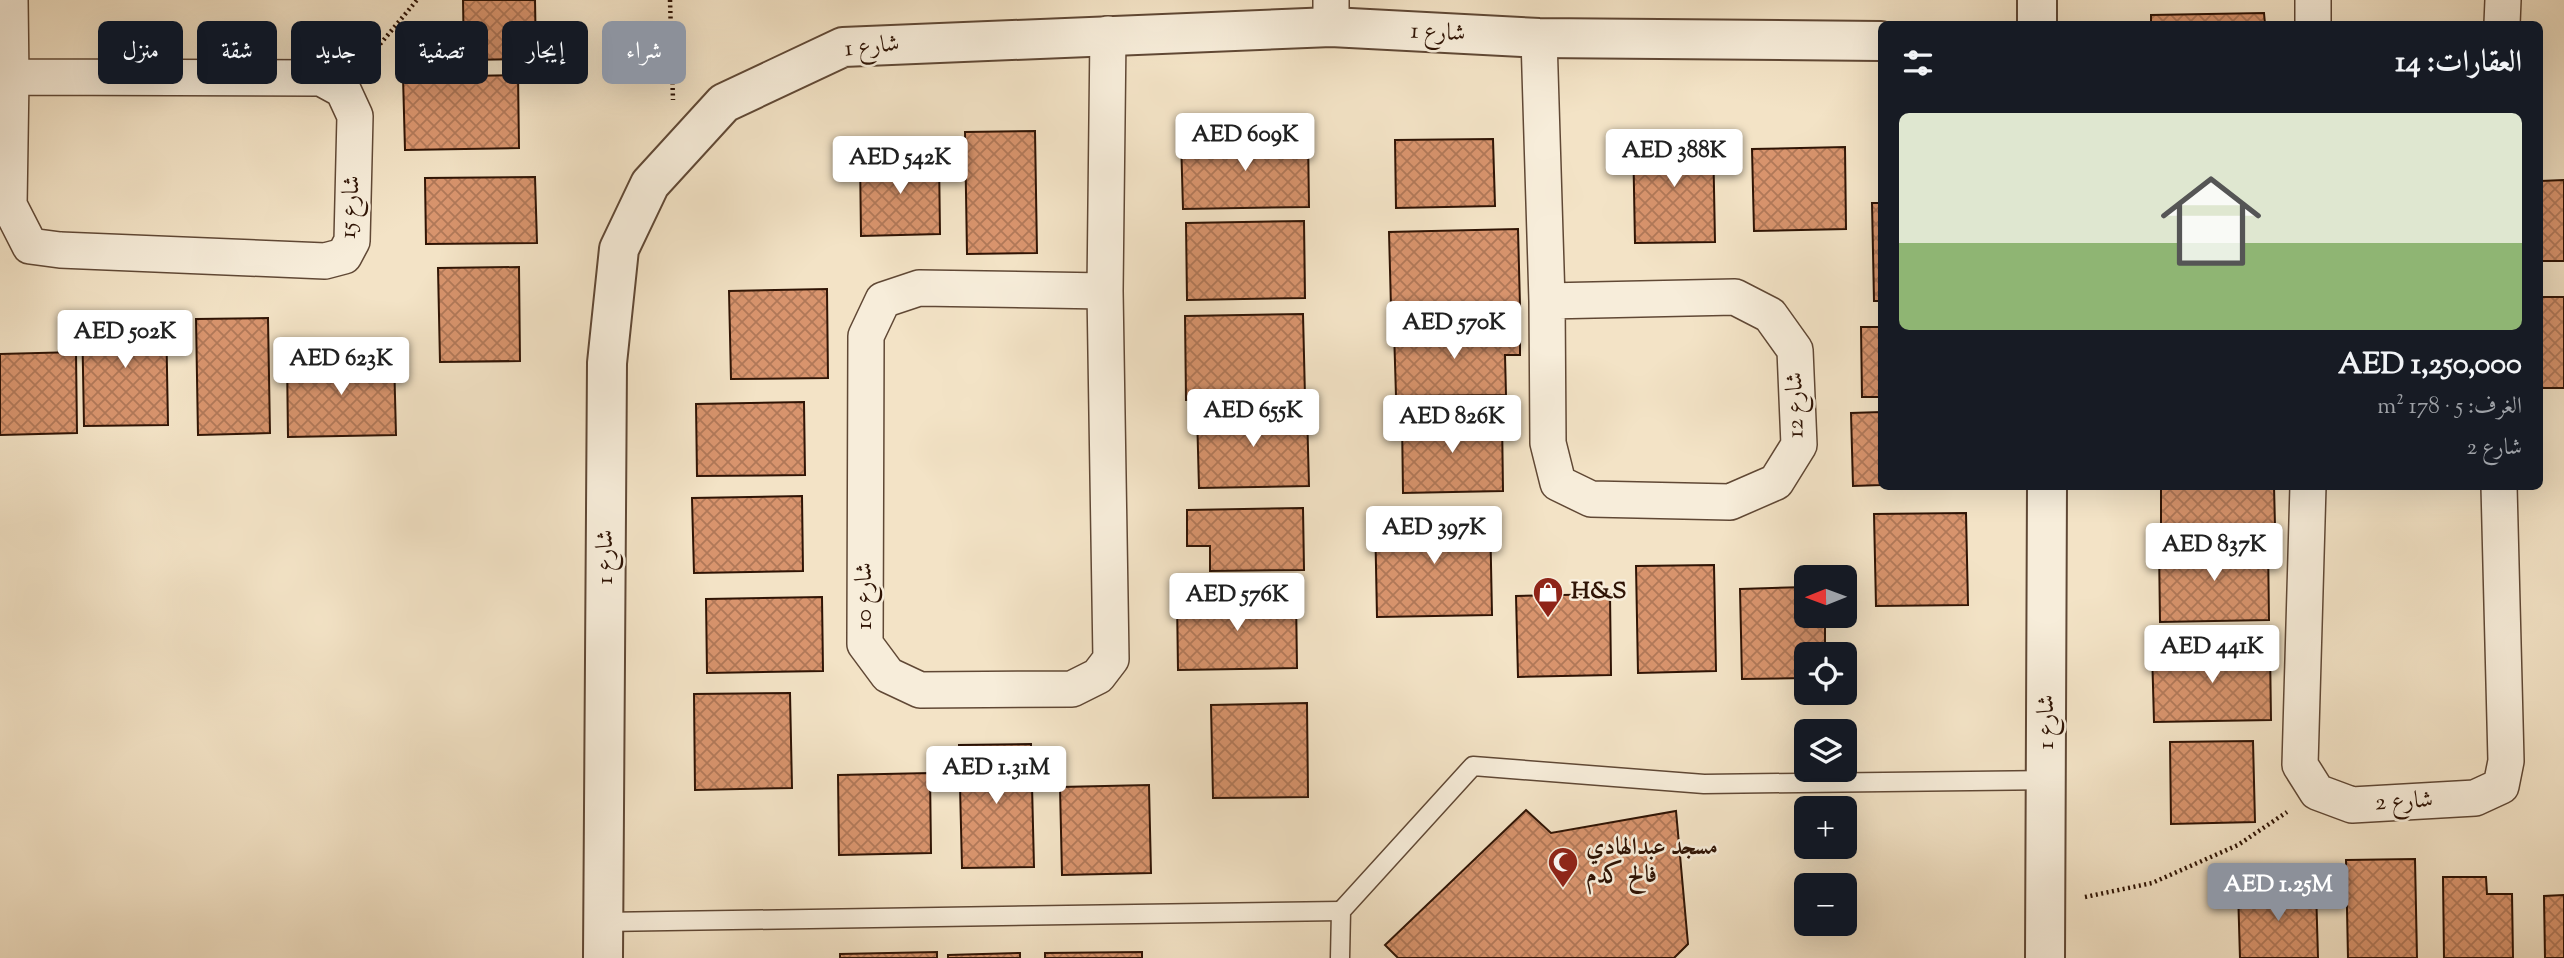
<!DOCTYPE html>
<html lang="ar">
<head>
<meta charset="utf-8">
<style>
  body { margin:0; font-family:"Sorts Mill Goudy",Amiri,serif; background:#242831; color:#f1f3f6; direction:rtl; height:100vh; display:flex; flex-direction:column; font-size:26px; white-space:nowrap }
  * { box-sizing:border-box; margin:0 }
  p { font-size:23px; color:#9ea1a6 }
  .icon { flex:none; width:38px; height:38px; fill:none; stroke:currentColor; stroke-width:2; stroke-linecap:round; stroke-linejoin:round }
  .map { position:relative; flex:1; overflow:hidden; direction:ltr }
  .details { position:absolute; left:1878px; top:21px; width:665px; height:469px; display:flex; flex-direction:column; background:#171b24; border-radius:10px; box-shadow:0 7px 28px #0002; direction:rtl }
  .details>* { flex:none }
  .guide { position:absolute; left:21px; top:21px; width:665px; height:63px; direction:rtl; display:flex; gap:14px }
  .needle { width:46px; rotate:269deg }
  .fabs { position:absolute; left:1794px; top:565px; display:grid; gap:14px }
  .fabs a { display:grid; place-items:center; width:63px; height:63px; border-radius:10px; background:#171b24; box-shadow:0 7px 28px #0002; font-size:35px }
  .price { position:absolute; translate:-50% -60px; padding:0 16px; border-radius:7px; background:#fff; color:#222; font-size:23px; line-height:46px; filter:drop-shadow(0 2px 4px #0008) }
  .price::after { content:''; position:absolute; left:50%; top:42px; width:21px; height:16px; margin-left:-10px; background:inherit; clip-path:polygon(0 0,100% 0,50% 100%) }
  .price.current { background:#8c9099; color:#fff }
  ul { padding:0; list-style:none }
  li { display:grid; align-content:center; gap:14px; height:371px; padding:0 21px }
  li+li { border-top:2px solid #363941 }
  li span { display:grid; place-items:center; height:217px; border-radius:10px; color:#555 }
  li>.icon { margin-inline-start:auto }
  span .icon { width:126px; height:126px; fill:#fffc; stroke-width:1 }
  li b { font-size:30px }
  h2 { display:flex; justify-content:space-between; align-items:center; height:84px; padding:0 21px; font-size:30px }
  .tag { padding:0 24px; border-radius:10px; background:#171b24; box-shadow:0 7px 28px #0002; font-size:24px; line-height:63px }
  .tag.current { background:#8c9099; color:#fff }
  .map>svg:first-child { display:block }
</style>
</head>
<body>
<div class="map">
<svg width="2564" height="958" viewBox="0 0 2564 958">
  <defs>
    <pattern id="building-cross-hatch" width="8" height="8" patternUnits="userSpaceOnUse" patternTransform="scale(1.75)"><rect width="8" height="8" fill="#d8946d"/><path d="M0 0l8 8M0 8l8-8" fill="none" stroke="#b07858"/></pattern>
  </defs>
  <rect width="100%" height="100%" fill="#f3e3c6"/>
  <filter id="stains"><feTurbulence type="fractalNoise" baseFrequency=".00286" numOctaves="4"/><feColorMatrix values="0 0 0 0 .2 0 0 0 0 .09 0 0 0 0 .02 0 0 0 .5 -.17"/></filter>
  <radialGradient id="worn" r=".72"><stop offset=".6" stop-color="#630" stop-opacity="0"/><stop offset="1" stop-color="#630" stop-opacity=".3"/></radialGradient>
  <g fill="url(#building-cross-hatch)" stroke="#2f1405" stroke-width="2">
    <polygon points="463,0 535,0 536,59 464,60"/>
    <polygon points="2264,13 2265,24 2151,24 2151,15"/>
    <polygon points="518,75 519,148 405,150 403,77"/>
    <polygon points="1035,131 1037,253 967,254 965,132"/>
    <polygon points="1713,135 1715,242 1635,243 1633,136"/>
    <polygon points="1308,137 1309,207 1183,209 1181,139"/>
    <polygon points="1493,139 1495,206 1396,208 1395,140"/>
    <polygon points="1845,147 1846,229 1754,231 1752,149"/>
    <polygon points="939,156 940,234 861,236 860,157"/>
    <polygon points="535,177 537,243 426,244 425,178"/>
    <polygon points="2564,180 2564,261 2539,261 2539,181"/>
    <polygon points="1872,203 1881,203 1881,301 1874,301"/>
    <polygon points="1304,221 1305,298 1187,300 1186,223"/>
    <polygon points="1518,229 1520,306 1391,308 1389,232"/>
    <polygon points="519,267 520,361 440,362 438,268"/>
    <polygon points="827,289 828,378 731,379 729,291"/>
    <polygon points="2541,297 2564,297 2564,388 2542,388"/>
    <polygon points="166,314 168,425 84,426 82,315"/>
    <polygon points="1303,314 1305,397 1186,400 1185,316"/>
    <polygon points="268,318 270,433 198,435 196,319"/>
    <polygon points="1861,327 1881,327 1881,397 1862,397"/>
    <polygon points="1520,328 1520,355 1505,355 1506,395 1396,396 1394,330"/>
    <polygon points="76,352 77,433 0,435 0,354"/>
    <polygon points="394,357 396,435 288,437 287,359"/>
    <polygon points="804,402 805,475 697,476 696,404"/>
    <polygon points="1307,411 1309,486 1199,488 1197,413"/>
    <polygon points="1881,412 1881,485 1853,486 1851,413"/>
    <polygon points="1502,418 1503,491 1403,493 1402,419"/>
    <polygon points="2161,486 2274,486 2275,526 2161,528"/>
    <polygon points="802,496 803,571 694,573 692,498"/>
    <polygon points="1303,508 1304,570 1210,571 1210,546 1187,546 1187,510"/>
    <polygon points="1966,513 1968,605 1876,606 1874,514"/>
    <polygon points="1490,514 1492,615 1377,617 1375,516"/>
    <polygon points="2268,544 2269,620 2160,622 2159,546"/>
    <polygon points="1714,565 1716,671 1638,673 1636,566"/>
    <polygon points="1806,587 1806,616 1825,616 1825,654 1806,654 1806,678 1742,679 1740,589"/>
    <polygon points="1610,594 1611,675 1518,677 1516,596"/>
    <polygon points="1296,596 1297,668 1178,670 1177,598"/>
    <polygon points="822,597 823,671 707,673 706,599"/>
    <polygon points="2270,648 2271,720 2154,722 2152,650"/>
    <polygon points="790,693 792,788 695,790 694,694"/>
    <polygon points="1307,703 1308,797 1213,798 1211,705"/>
    <polygon points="2253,741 2255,822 2171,824 2170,742"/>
    <polygon points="1031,744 1034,867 962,868 959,745"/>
    <polygon points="930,773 931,853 839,855 838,775"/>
    <polygon points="1149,785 1151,873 1062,875 1060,787"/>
    <polygon points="1526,810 1551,833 1676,811 1688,944 1674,958 1398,958 1385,945"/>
    <polygon points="2415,859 2417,958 2348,958 2346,860"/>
    <polygon points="2443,877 2486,877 2487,894 2512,894 2513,958 2444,958"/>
    <polygon points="2316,888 2318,958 2240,958 2238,890"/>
    <polygon points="2564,895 2564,958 2545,958 2544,896"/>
    <polygon points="937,952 937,958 840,958 840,954"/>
    <polygon points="1142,952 1142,958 1045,958 1045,953"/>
    <polygon points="1020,953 1020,958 948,958 948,955"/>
  </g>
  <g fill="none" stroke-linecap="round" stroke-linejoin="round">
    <g stroke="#604835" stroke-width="21">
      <g id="service">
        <polyline points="603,922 1341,911"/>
        <polyline points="1340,958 1341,911 1473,766 1704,784 2046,780"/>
      </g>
    </g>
    <g stroke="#604835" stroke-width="38">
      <g id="minor">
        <polyline points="10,0 11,77 9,205 30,246 60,250 325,261 344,256 352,241 355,116 343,90 321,78 11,77"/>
        <polyline points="1331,0 1331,27"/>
        <polyline points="2313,0 2313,24"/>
        <polyline points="2502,24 2503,0"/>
        <polyline points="1539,38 1547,301 1548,443 1558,483 1591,499 1730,502 1776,482 1799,445 1795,350 1770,315 1735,297 1547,301"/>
        <polyline points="1105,291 919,288 883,300 866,336 865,644 888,675 920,690 1072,689 1098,676 1111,659 1105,291 1108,34"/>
        <polyline points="2308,486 2300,765 2317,792 2352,805 2475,798 2501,786 2506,761 2499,486"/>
      </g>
    </g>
    <g stroke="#604835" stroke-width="42">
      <g id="tertiary">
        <polyline points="2037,0 2037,24"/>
        <polyline points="603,958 607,363 619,249 650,184 724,103 843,47 1331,27 1539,38 1881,41"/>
        <polyline points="2045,958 2047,486"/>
      </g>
    </g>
    <g stroke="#2f1405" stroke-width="4.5" stroke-dasharray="2 3.5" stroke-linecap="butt">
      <polyline points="670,0 673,100"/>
      <polyline points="366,61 417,0"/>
      <polyline points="2085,897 2152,883 2238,845 2287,812"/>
    </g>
    <use href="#service" stroke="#f7edda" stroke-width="18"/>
    <use href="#minor" stroke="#f7edda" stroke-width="35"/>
    <use href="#tertiary" stroke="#f7edda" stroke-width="38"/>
  </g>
  <defs>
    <g id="shop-pin" transform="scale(1.575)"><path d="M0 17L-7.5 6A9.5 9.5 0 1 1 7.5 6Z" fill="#8f2418" stroke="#f7edda"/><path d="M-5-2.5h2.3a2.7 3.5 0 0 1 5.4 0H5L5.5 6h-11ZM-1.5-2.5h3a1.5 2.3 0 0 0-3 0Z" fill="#fff"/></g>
    <g id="mosque-pin" transform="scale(1.575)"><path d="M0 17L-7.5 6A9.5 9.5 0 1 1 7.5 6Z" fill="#8f2418" stroke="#f7edda"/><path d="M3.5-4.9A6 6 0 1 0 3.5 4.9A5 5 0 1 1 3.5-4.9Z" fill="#fff"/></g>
  </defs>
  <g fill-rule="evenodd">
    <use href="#shop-pin" x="1548" y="592"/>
    <use href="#mosque-pin" x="1563" y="862"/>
  </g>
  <g text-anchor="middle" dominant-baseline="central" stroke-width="5" stroke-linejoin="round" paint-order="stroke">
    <g font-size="24" fill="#2f1405" stroke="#f7edda">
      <text transform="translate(1438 33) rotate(3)">شارع 1</text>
      <text transform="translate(872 47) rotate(-6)">شارع 1</text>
      <text transform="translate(351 207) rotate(-86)">شارع 15</text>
      <text transform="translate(1796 405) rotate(-91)">شارع 12</text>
      <text transform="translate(606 557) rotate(-90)">شارع 1</text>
      <text transform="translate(865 596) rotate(-90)">شارع 10</text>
      <text transform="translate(2047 722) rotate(-90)">شارع 1</text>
      <text transform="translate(2404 802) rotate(-3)">شارع 2</text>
    </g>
    <g font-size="24" font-weight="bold" fill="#2f1405" stroke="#f7edda" text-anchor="start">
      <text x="1571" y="592">H&amp;S</text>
      <text x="1586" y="848">مسجد عبدالهادي<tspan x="1586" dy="28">فالح كدم</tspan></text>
    </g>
  </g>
  <rect width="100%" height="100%" filter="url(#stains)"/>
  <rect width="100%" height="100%" fill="url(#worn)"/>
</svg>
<div class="fabs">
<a><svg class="needle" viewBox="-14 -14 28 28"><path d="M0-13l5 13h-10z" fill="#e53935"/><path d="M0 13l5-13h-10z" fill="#9ea1a6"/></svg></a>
<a><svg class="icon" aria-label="locate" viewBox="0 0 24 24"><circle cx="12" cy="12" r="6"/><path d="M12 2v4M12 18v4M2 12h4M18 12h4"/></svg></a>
<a><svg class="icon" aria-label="layers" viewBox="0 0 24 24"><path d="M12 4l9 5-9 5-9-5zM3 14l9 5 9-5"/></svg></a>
<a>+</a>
<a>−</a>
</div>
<b class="price" style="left:1245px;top:173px">AED 609K</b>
<b class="price" style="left:1674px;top:189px">AED 388K</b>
<b class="price" style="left:900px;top:196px">AED 542K</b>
<b class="price" style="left:1454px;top:361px">AED 570K</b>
<b class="price" style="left:125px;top:370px">AED 502K</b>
<b class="price" style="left:341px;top:397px">AED 623K</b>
<b class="price" style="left:1253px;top:449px">AED 655K</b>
<b class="price" style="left:1452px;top:455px">AED 826K</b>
<b class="price" style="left:1434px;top:566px">AED 397K</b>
<b class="price" style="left:2214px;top:583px">AED 837K</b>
<b class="price" style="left:1237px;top:633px">AED 576K</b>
<b class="price" style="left:2212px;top:685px">AED 441K</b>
<b class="price" style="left:996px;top:806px">AED 1.31M</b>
<b class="price current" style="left:2278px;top:923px">AED 1.25M</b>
<div class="guide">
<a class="tag current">شراء</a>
<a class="tag">إيجار</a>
<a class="tag">تصفية</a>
<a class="tag">جديد</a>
<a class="tag">شقة</a>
<a class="tag">منزل</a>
</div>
<section class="details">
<h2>العقارات: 14<svg class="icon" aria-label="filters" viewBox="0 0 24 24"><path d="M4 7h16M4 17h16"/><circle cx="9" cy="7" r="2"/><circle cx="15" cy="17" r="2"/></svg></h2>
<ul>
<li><span style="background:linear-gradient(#dfe7d0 60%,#8fb573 0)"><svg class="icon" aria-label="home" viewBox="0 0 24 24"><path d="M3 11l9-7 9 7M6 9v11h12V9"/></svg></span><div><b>AED 1,250,000</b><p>الغرف: 5 · 178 m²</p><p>شارع 2</p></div></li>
</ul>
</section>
</div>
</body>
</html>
